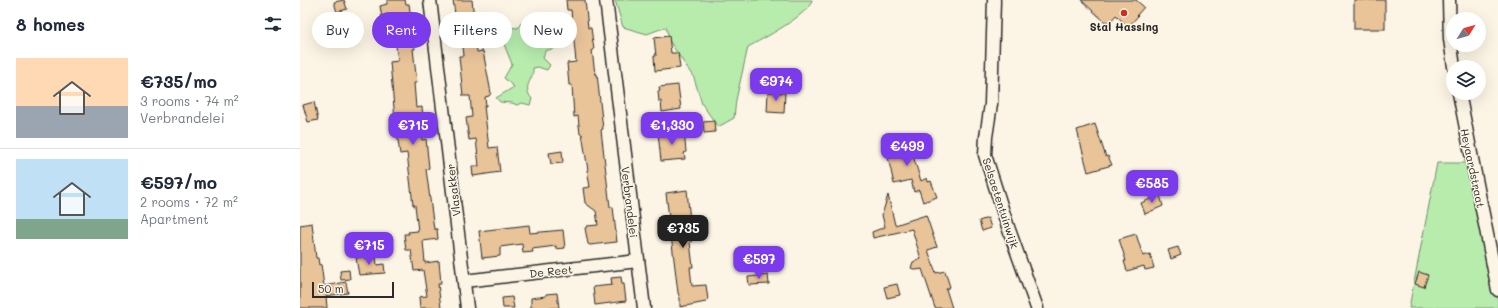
<!DOCTYPE html>
<html lang="en">
<head>
<meta charset="utf-8">
<style>
  body { margin:0; font-family:Mali,sans-serif; background:#f6f6f7; color:#1f2937; height:100vh; display:flex; flex-direction:column; font-size:15px; white-space:nowrap }
  * { box-sizing:border-box; margin:0 }
  p { font-size:13px; color:#747a83 }
  .icon { flex:none; width:22px; height:22px; fill:none; stroke:currentColor; stroke-width:2; stroke-linecap:round; stroke-linejoin:round }
  .map { position:relative; flex:1; overflow:hidden }
  .drawer { display:flex; flex-direction:column; background:#fff; width:300px }
  .drawer>* { flex:none }
  .top-card { position:absolute; left:12px; top:12px; width:380px; height:36px; display:flex; gap:8px }
  .needle { width:26px; rotate:53deg }
  .fabs { position:absolute; left:1146px; top:12px; display:grid; gap:8px }
  .fabs a { display:grid; place-items:center; width:40px; height:40px; border-radius:50%; background:#fff; box-shadow:0 4px 16px #0002; font-size:20px }
  .scale { position:absolute; left:12px; bottom:10px; width:82px; box-sizing:border-box; padding-left:4px; border:2px solid #2b2b2b; border-top:0; font-size:11px; line-height:14px; white-space:nowrap; color:#2b2b2b; -webkit-text-stroke:3px #fcf5e5; paint-order:stroke }
  .price { position:absolute; translate:-50% -34px; padding:0 9px; border-radius:8px; background:#7c3aed; color:#fff; font-size:13px; line-height:26px; filter:drop-shadow(0 1px 2px #0008) }
  .price::after { content:''; position:absolute; left:50%; top:24px; width:12px; height:9px; margin-left:-6px; background:inherit; clip-path:polygon(0 0,100% 0,50% 100%) }
  .price.current { background:#222; color:#fff }
  ul { padding:0; list-style:none }
  li { display:flex; align-items:center; gap:12px; height:100px; padding:0 16px }
  li+li { border-top:1px solid #e0e1e3 }
  li span { display:grid; place-items:center; flex:none; width:112px; height:80px; border-radius:0px; color:#555 }
  li>.icon { margin-inline-start:auto }
  span .icon { width:48px; height:48px; fill:#fffc; stroke-width:1 }
  li b { font-size:17px }
  h2 { display:flex; justify-content:space-between; align-items:center; height:48px; padding:0 16px; font-size:17px }
  .tag { padding:0 14px; border-radius:18px; background:#fff; box-shadow:0 4px 16px #0002; font-size:14px; line-height:36px }
  .tag.current { background:#7c3aed; color:#fff }
  main { display:flex; flex:1; min-height:0 }
  .map>svg:first-child { display:block }
</style>
</head>
<body>
<main>
<section class="drawer">
<h2>8 homes<svg class="icon" aria-label="filters" viewBox="0 0 24 24"><path d="M4 7h16M4 17h16"/><circle cx="9" cy="7" r="2"/><circle cx="15" cy="17" r="2"/></svg></h2>
<ul>
<li><span style="background:linear-gradient(#ffd9b3 60%,#9aa5b1 0)"><svg class="icon" aria-label="home" viewBox="0 0 24 24"><path d="M3 11l9-7 9 7M6 9v11h12V9"/></svg></span><div><b>€735/mo</b><p>3 rooms · 74 m²</p><p>Verbrandelei</p></div></li>
<li><span style="background:linear-gradient(#bfe0f5 75%,#7fa58c 0)"><svg class="icon" aria-label="home" viewBox="0 0 24 24"><path d="M3 11l9-7 9 7M6 9v11h12V9"/></svg></span><div><b>€597/mo</b><p>2 rooms · 72 m²</p><p>Apartment</p></div></li>
</ul>
</section>
<div class="map">
<svg width="1198" height="308" viewBox="0 0 1198 308">
  <rect width="100%" height="100%" fill="#fcf5e5"/>
  <filter id="ink" filterUnits="userSpaceOnUse"><feTurbulence type="fractalNoise" baseFrequency=".025" numOctaves="2"/><feDisplacementMap in="SourceGraphic" scale="8" xChannelSelector="R" yChannelSelector="G"/><feConvolveMatrix kernelMatrix="1 2 1 2 8 2 1 2 1" color-interpolation-filters="sRGB"/></filter>
  <g filter="url(#ink)">
    <g fill="#b7ecad" stroke="#718c6c">
      <path d="M315 0H512C510 14 461 40 448 47L436 100 434 118 418 127 402 104 394 78 370 42 366 27 347 34 323 27Z"/>
      <path d="M227 20 242 30 267 21 270 34 259 41 255 48 245 51 243 58 250 65 247 70 238 67 233 68C234 81 221 85 232 99L230 105 222 103 217 105 212 103 200 102 196 98 214 87 204 78 212 64 199 32 204 27 218 28 221 23Z"/>
      <polygon points="1137,163 1166,163 1192,283 1198,282 1198,308 1109,308"/>
    </g>
    <g fill="#e9c499" stroke="#2b2b2b">
      <polygon points="44,0 47,9 37,12 34,2"/>
      <polygon points="87,0 105,0 106,4 109,4 115,49 113,49 117,83 114,83 116,108 122,107 123,117 121,117 122,140 126,139 129,168 126,169 134,229 137,229 138,239 123,241 125,263 139,261 141,284 138,284 141,308 120,308 119,297 127,296 123,270 114,271 111,250 106,250 104,234 109,234 108,232 118,231 115,205 113,205 107,153 100,154 95,120 90,62 98,61 92,17 82,18 80,6 87,4"/>
      <polygon points="153,0 172,0 174,18 178,18 179,30 175,31 177,52 183,51 191,93 189,96 185,97 186,106 184,106 189,148 197,147 200,172 173,176 172,166 179,166 176,139 169,140 166,118 172,117 170,96 163,96 159,56 164,56 161,28 157,28"/>
      <polygon points="266,0 285,0 288,28 291,28 294,50 292,50 295,74 297,74 303,129 301,130 310,207 313,207 317,242 290,245 288,244 285,228 287,227 287,226 298,225 296,211 285,203 283,188 290,187 287,170 288,170 282,134 280,134 278,116 274,117 272,85 269,85 267,63 276,62 271,10 267,10"/>
      <polygon points="781,0 836,0 844,7 837,15 838,16 828,27 816,15 809,23 806,21 805,22"/>
      <rect x="1054" y="0" width="31" height="29"/>
      <polygon points="369,36 371,53 378,53 380,68 355,71 354,56 356,56 354,38"/>
      <polygon points="378,85 381,109 362,112 361,101 359,102 358,91 360,91 359,87"/>
      <polygon points="468,92 485,93 484,113 467,112"/>
      <polygon points="14,102 18,120 8,122 3,105"/>
      <polygon points="414,121 415,132 404,133 403,122"/>
      <polygon points="795,124 806,157 808,156 812,165 788,172 777,130"/>
      <polygon points="384,130 386,152 384,153 385,159 361,161 358,133"/>
      <polygon points="599,135 600,141 608,140 621,181 627,178 628,182 631,181 637,197 623,202 619,190 614,192 611,180 594,184 585,144 588,143 587,136"/>
      <polygon points="262,151 263,163 251,164 249,153"/>
      <polygon points="859,179 864,189 855,193 850,182"/>
      <polygon points="387,190 392,241 390,242 393,267 390,267 392,286 406,285 408,300 406,302 380,307 380,298 378,293 366,193"/>
      <polygon points="588,195 595,225 626,215 637,247 628,250 636,273 645,271 650,287 646,289 652,308 635,308 622,269 616,270 611,268 613,262 621,259 612,229 573,238 572,232 585,227 582,215"/>
      <polygon points="860,195 863,206 845,214 841,203"/>
      <polygon points="688,218 691,228 682,231 679,221"/>
      <polygon points="12,223 16,258 18,258 19,265 21,264 24,286 46,282 48,293 26,296 27,308 0,308 0,225"/>
      <polygon points="229,225 230,233 263,230 265,248 256,249 256,246 232,249 233,252 223,253 222,244 200,247 200,256 182,258 179,231"/>
      <polygon points="836,234 843,256 850,254 854,268 845,270 844,266 827,271 824,261 826,261 819,239"/>
      <polygon points="878,247 881,255 871,259 868,250"/>
      <polygon points="66,256 66,259 76,257 77,265 84,264 85,273 59,275 56,258"/>
      <polygon points="49,270 50,279 41,280 40,271"/>
      <polygon points="1119,272 1128,275 1124,287 1115,284"/>
      <polygon points="468,275 469,284 449,285 448,277"/>
      <polygon points="321,277 322,284 324,284 326,301 295,305 293,287 312,285 311,278"/>
      <polygon points="597,284 600,295 587,298 584,287"/>
      <polygon points="257,293 259,308 231,308 231,298 246,296 246,294"/>
      <polygon points="212,297 214,308 203,308 202,298"/>
    </g>
    <g fill="none" stroke-linecap="round" stroke-linejoin="round">
      <g stroke="#2b2b2b" stroke-width="15">
        <g id="minor">
          <polyline points="130,0 167,308"/>
          <polyline points="306,0 344,308"/>
          <polyline points="694,0 691,104 686,137 685,155 708,227 737,308"/>
          <polyline points="1149,0 1150,39 1154,67"/>
          <polyline points="1159,93 1198,290"/>
          <polyline points="164,281 338,261"/>
        </g>
      </g>
      <use href="#minor" stroke="#fcf5e5" stroke-width="12"/>
    </g>
  </g>
  <circle fill="#c8321e" stroke="#fcf5e5" stroke-width="1.5" cx="824" cy="13" r="4"/>
  <g text-anchor="middle" dominant-baseline="central" stroke-width="3" stroke-linejoin="round" paint-order="stroke">
    <g font-size="11" font-weight="bold" fill="#2b2b2b" stroke="#fcf5e5">
      <text x="824" y="26">Stal Hassing</text>
    </g>
    <g font-size="11" fill="#2b2b2b" stroke="#fcf5e5">
      <text transform="translate(1173 168) rotate(78)">Heyaardstraat</text>
      <text transform="translate(153 190) rotate(-97)">Vlasakker</text>
      <text transform="translate(330 202) rotate(83)">Verbrandelei</text>
      <text transform="translate(701 203) rotate(72)">Selsaetentuinwijk</text>
      <text transform="translate(251 271) rotate(-6)">De Reet</text>
    </g>
  </g>
</svg>
<div class="fabs">
<a><svg class="needle" viewBox="-14 -14 28 28"><path d="M0-13l5 13h-10z" fill="#e53935"/><path d="M0 13l5-13h-10z" fill="#747a83"/></svg></a>
<a><svg class="icon" aria-label="layers" viewBox="0 0 24 24"><path d="M12 4l9 5-9 5-9-5zM3 14l9 5 9-5"/></svg></a>
</div>
<div class="scale">50 m</div>
<b class="price" style="left:476px;top:102px">€974</b>
<b class="price" style="left:113px;top:146px">€715</b>
<b class="price" style="left:372px;top:146px">€1,330</b>
<b class="price" style="left:607px;top:167px">€499</b>
<b class="price" style="left:852px;top:204px">€585</b>
<b class="price current" style="left:383px;top:249px">€735</b>
<b class="price" style="left:69px;top:266px">€715</b>
<b class="price" style="left:459px;top:280px">€597</b>
<div class="top-card">
<a class="tag">Buy</a>
<a class="tag current">Rent</a>
<a class="tag">Filters</a>
<a class="tag">New</a>
</div>
</div>
</main>
</body>
</html>
